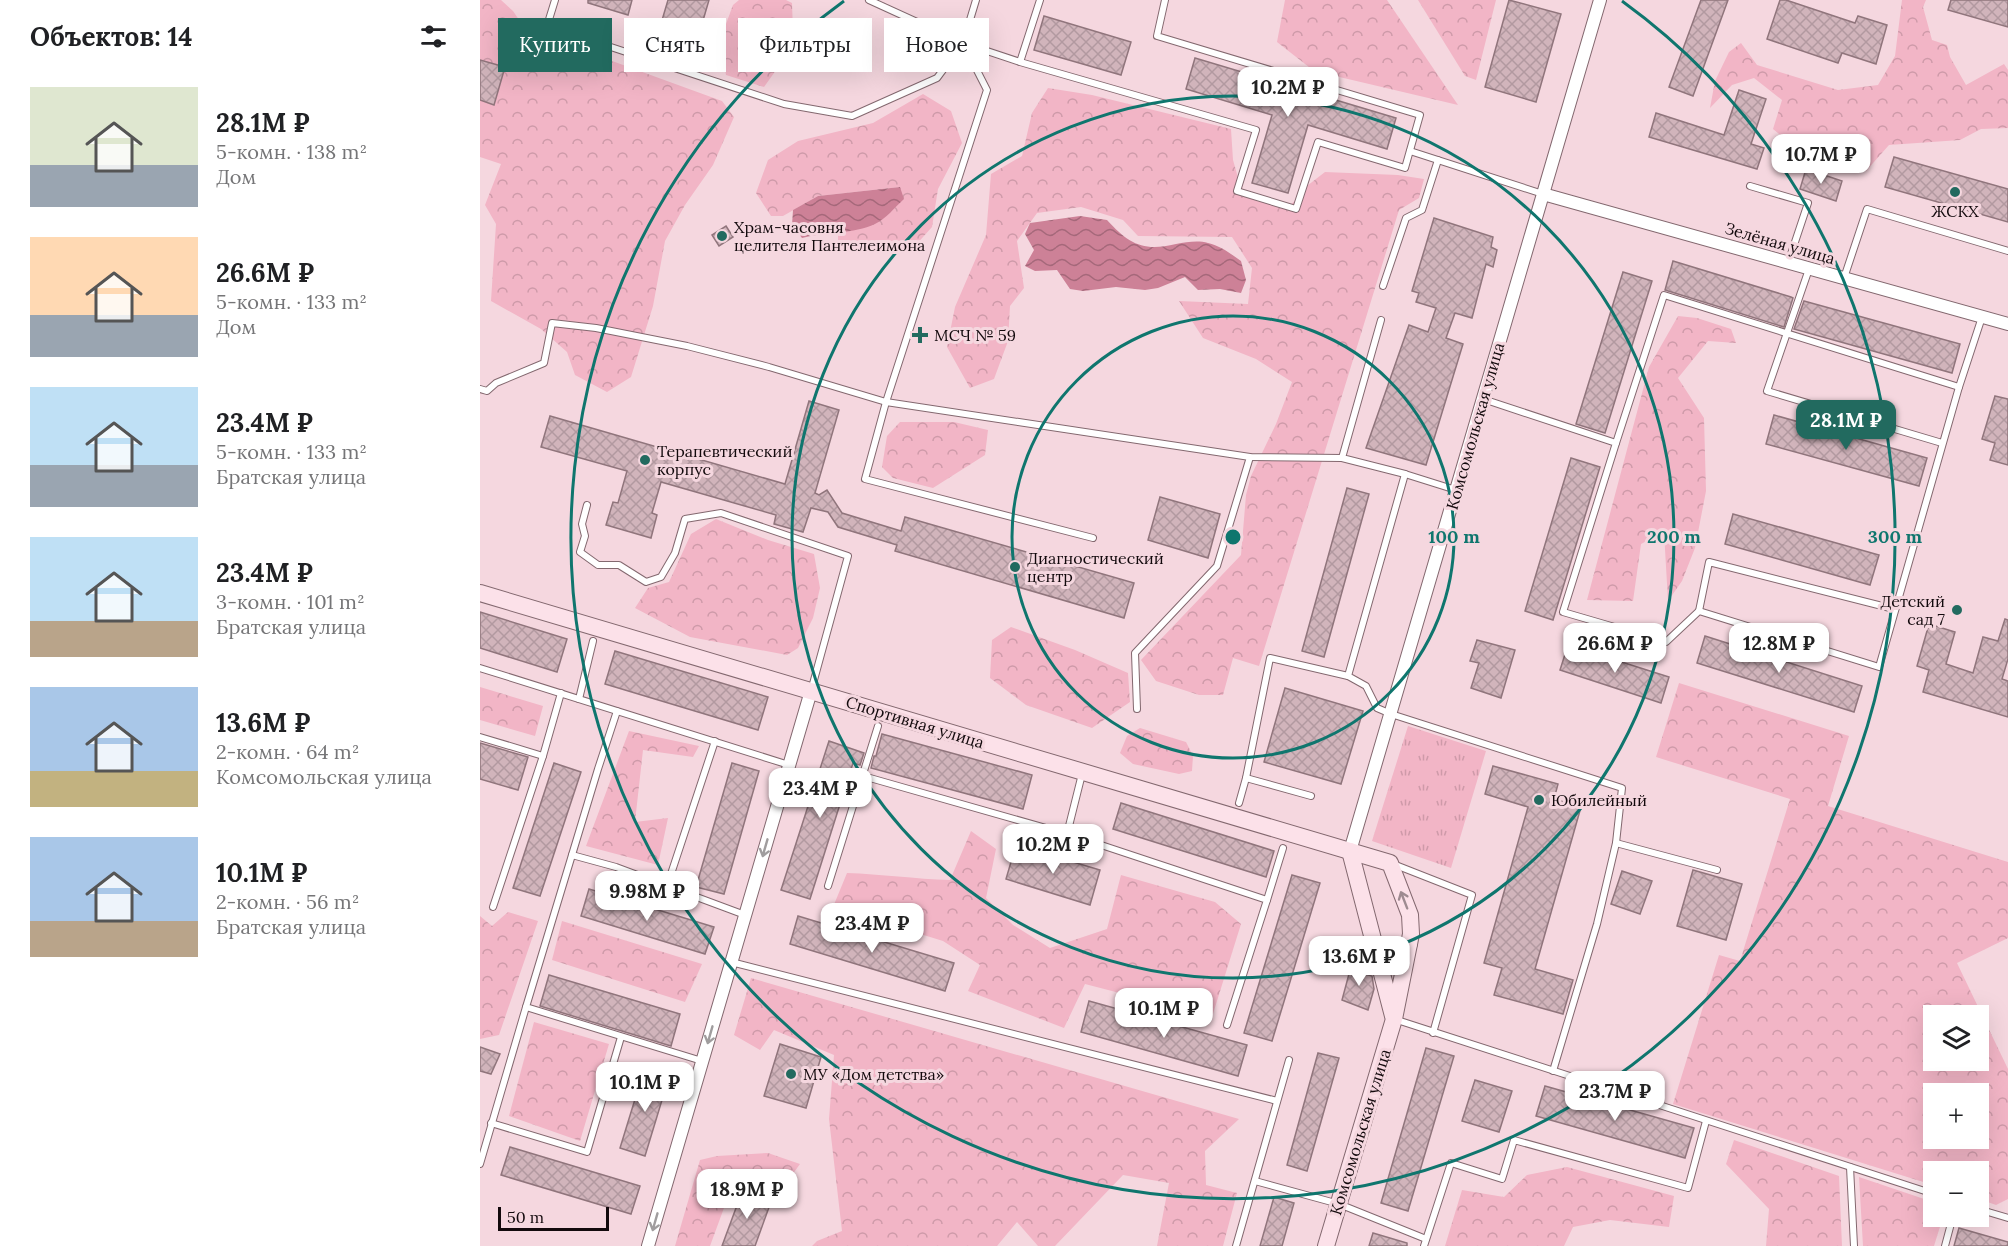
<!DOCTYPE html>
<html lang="ru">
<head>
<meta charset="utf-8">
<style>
  body { margin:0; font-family:Lora,serif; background:#f2f2f2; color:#202124; height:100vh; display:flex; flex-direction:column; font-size:22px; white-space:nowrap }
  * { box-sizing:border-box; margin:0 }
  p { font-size:20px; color:#757577 }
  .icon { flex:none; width:33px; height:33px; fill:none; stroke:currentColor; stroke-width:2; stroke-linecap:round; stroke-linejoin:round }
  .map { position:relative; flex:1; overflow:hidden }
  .panel { display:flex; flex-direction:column; background:#fff; width:480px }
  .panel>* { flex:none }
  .top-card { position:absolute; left:18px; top:18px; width:570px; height:54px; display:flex; gap:12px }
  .tools { position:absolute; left:1443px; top:1005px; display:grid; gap:12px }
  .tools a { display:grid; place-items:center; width:66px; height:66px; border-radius:0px; background:#fff; box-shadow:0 6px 24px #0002; font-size:30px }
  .scale { position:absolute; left:18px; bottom:15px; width:111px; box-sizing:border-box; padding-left:6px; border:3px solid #12090c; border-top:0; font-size:16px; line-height:21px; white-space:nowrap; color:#12090c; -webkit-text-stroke:4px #f5d7df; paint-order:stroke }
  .price { position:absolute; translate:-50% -51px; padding:0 14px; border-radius:12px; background:#fff; color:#222; font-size:20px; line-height:39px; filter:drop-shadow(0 2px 3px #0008) }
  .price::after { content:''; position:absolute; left:50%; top:36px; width:18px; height:14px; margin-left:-9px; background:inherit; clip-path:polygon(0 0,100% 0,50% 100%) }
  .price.current { background:#226a5f; color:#fff }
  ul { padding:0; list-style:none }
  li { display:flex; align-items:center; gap:18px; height:150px; padding:0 30px }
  li span { display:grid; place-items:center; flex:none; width:168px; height:120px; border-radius:0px; color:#555 }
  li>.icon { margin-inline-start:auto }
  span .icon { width:72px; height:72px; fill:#fffc; stroke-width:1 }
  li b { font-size:26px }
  h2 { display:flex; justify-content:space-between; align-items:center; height:72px; padding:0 30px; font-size:26px }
  .chip { padding:0 21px; border-radius:0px; background:#fff; box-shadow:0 6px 24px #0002; font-size:21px; line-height:54px }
  .chip.current { background:#226a5f; color:#fff }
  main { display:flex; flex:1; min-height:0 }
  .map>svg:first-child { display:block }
</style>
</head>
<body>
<main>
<section class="panel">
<h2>Объектов: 14<svg class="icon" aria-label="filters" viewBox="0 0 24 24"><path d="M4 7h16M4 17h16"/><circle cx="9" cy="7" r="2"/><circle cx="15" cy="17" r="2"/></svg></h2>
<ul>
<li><span style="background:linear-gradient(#dfe7d0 65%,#9aa5b1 0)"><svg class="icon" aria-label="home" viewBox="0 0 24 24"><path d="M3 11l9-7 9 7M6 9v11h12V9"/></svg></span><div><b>28.1M ₽</b><p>5-комн. · 138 m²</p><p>Дом</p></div></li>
<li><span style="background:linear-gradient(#ffd9b3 65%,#9aa5b1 0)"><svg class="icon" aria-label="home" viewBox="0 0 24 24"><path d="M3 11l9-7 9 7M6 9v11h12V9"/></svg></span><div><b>26.6M ₽</b><p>5-комн. · 133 m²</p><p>Дом</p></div></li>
<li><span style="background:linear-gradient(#bfe0f5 65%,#9aa5b1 0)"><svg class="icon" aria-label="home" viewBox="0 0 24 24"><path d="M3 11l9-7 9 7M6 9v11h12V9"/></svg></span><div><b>23.4M ₽</b><p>5-комн. · 133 m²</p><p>Братская улица</p></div></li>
<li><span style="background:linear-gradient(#bfe0f5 70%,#b9a48a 0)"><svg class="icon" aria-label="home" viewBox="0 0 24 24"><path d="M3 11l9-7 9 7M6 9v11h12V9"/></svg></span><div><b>23.4M ₽</b><p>3-комн. · 101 m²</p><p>Братская улица</p></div></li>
<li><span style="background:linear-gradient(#a9c7e8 70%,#c2b280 0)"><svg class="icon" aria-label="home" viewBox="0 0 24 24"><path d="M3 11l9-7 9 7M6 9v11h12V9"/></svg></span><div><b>13.6M ₽</b><p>2-комн. · 64 m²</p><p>Комсомольская улица</p></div></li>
<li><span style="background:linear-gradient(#a9c7e8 70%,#b9a48a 0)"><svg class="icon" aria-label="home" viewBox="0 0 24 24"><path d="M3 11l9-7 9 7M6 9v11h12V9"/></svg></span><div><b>10.1M ₽</b><p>2-комн. · 56 m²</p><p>Братская улица</p></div></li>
</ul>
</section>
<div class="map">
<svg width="1528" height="1246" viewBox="0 0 1528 1246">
  <defs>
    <pattern id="forest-crowns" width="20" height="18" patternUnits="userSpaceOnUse" patternTransform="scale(1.5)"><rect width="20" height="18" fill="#f2b5c6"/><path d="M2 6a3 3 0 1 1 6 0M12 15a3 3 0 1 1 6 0" fill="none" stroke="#ce9aa9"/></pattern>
    <pattern id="park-tufts" width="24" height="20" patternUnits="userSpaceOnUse" patternTransform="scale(1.5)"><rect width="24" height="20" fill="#f2b5c6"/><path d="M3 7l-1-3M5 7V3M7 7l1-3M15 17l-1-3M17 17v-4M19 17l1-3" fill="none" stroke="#ce9aa9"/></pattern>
    <pattern id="water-waves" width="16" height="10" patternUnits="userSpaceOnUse" patternTransform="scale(1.5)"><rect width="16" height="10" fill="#cd8197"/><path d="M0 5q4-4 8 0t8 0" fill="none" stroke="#a5687a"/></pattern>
    <pattern id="building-cross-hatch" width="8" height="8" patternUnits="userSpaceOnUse" patternTransform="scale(1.5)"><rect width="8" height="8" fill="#d1b4bb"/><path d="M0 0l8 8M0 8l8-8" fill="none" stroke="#b299a0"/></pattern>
  </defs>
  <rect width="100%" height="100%" fill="#f5d7df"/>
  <g fill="url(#forest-crowns)" fill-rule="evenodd">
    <polygon points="0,0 21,0 33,11 59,49 70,47 80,42 242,101 254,117 233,165 205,205 185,241 173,306 151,377 127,392 95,375 87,352 61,329 11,301 16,224 5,205 21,164 0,157 0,100 14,104 25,67 0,60"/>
    <polygon points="259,0 306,0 312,3 313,32 294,73 284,87 246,75 240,40 253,5"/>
    <polygon points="805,0 907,0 978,105 834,71 797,42"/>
    <polygon points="938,0 1016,0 996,80 985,76"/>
    <polygon points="1422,0 1446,0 1443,7 1452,40 1467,45 1470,57 1486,85 1524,64 1528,70 1528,128 1501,129 1480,140 1409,145 1386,171 1314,146 1293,129 1302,100 1274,78 1252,85 1230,108 1235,81 1249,52 1261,43 1277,65 1358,90 1398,85 1415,56"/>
    <polygon points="568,88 612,95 751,129 753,160 763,195 777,201 808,207 818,198 823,189 845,172 918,175 944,179 939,198 919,210 779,666 753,658 743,695 719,695 676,681 661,660 761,555 766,495 771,476 796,424 812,382 776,359 723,338 699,301 768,304 772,268 752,237 658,236 643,220 601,207 557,213 537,241 544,288 530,306 528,341 514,379 490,388 467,347 475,307 506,235 511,174 542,156 552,113"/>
    <polygon points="443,94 471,111 482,143 458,189 452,227 434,247 384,248 358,243 358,233 396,223 420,187 338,196 303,216 291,216 276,193 288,160 318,141 393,123"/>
    <polygon points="1198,316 1217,318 1251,329 1256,343 1228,341 1198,378 1224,418 1226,491 1215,548 1202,581 1188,601 1184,532 1161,544 1153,601 1107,600 1169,367"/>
    <polygon points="420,422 474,422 508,430 505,455 453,488 413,478 402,467 407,436"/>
    <polygon points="236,519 288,540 334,554 340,588 333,618 318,648 307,655 210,637 155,608 168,588 189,582 211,534"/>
    <polygon points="531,627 595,650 648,673 650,702 612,728 546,705 510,678 512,640"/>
    <path d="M1199 683 1369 736 1348 806 1528 862V938L1477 963 1528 1069V1199L1516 1205 1499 1199 1498 1172H1454L1453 1185 1193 1104 1239 955 1260 961 1310 799 1176 757ZM1454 1016H1498V1060H1454ZM1454 1094H1498V1138H1454Z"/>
    <polygon points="0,687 63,706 55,736 0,720"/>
    <polygon points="660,728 706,742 713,756 712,771 699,774 653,764 640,753 647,736"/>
    <polygon points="149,731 219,746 213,757 163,750 155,822 188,818 178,865 106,846"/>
    <path d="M491 831 516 849 506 898 533 925 570 948 627 929 641 875 735 902 761 924 732 1017 605 984 584 1028 488 991 500 965 463 941 353 907 367 873C401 874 435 879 470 880Z"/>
    <polygon points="28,912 58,921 19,1035 0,1039 0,916 12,926"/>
    <polygon points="82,921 222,964 205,1002 72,960"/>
    <polygon points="271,978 759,1119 725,1151 726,1185 757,1193 743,1246 677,1246 689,1183 643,1175 575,1246 558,1246 537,1222 517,1246 332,1246 337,1241 362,1231 349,1119 354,1055 294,1030 280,1050 254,1035"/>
    <polygon points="54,1022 129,1044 100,1141 29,1116"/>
    <polygon points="1254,1140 1359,1176 1362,1246 1286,1246 1289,1209 1246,1164"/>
    <polygon points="288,1153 320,1164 302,1189 255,1178 230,1246 195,1246 220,1160 237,1156"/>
    <polygon points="1087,1167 1194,1196 1189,1227 1130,1220 1093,1227 1084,1246 965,1246 982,1190 1024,1197 1047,1175"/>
    <polygon points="1379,1177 1453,1202 1454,1216 1463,1217 1454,1246 1383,1246"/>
  </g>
  <polygon fill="url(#park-tufts)" points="928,726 1006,751 971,868 892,841"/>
  <g fill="url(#water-waves)">
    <path d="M420 187 424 199C415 207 406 219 395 224 374 234 345 232 322 238L312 225 313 210 338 196Z"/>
    <path d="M600 216 627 220C649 244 663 252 696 244 707 242 718 240 728 243 741 246 751 254 761 261L766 280 761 293 740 289 718 290 705 277 678 288 665 290 636 287 603 291 590 289 577 270 555 271 545 266 554 250 545 234 550 223Z"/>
  </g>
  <g fill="url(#building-cross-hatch)" stroke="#90757c" stroke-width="1.5">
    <polygon points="108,0 152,0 148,15 108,3"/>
    <polygon points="188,0 229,0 210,65 172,54"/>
    <polygon points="1029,0 1081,14 1056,102 1005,87"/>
    <polygon points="1221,0 1248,0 1213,96 1189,87"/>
    <polygon points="1300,0 1306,0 1375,23 1378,16 1407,25 1396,64 1362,53 1358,63 1287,39"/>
    <polygon points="1471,0 1528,0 1528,27 1468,10"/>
    <polygon points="564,16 651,42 641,75 554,50"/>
    <polygon points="715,58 916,118 907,149 828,125 808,193 772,183 792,115 706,89"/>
    <polygon points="0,60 25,67 14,105 0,100"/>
    <polygon points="1259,90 1286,99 1271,144 1284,148 1277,169 1169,137 1176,113 1244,135"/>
    <polygon points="1414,157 1528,189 1528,222 1405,187"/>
    <polygon points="1326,169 1362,181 1356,201 1320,189"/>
    <polygon points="954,218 1013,237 1011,247 1017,250 1013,267 1006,264 992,318 975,313 966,338 983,344 946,465 886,448 929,325 948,332 956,308 936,302 939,293 932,291"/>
    <polygon points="246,226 253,237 239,246 232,235"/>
    <polygon points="1193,261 1311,297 1313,298 1304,327 1185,290"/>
    <polygon points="1143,272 1172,281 1125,433 1096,424"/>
    <polygon points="1324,301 1480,344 1472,373 1314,329"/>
    <polygon points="1515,396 1528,399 1528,465 1510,460 1515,443 1502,439"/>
    <polygon points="329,401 359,410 335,493 339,495 347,490 362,513 421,531 425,517 654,583 644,618 415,551 417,545 358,527 348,512 331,508 323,532 294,524 296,515 181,482 172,513 177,515 171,538 126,525 133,502 138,503 147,471 61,447 70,416 305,484"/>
    <polygon points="1294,415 1447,458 1439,486 1286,444"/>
    <polygon points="1091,458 1120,467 1073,620 1045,611"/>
    <polygon points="867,488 889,494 844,657 822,651"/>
    <polygon points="680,497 740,514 728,558 668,540"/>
    <polygon points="1253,514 1399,555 1390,585 1245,544"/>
    <polygon points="0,612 87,639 77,672 0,648"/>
    <polygon points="1525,619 1528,620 1528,659 1522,679 1528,681 1528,717 1443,692 1449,670 1437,666 1449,624 1475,632 1466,664 1493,673 1503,637 1518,641"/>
    <polygon points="1225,636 1382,686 1374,712 1217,663"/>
    <polygon points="997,640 1035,650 1021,698 991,688 999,663 990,661"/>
    <polygon points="1088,645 1189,677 1181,703 1080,670"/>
    <polygon points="135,651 288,697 278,730 125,684"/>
    <polygon points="805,688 883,711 861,784 784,762"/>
    <polygon points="402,734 552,775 543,809 391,768 394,756 396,756"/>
    <polygon points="349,741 384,753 380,765 373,763 330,899 301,890"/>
    <polygon points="0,743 48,757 38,790 0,779"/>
    <polygon points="74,763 101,772 60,896 33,888"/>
    <polygon points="252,763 279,771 244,894 216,887"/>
    <polygon points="1013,766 1078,784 1074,799 1101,807 1055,969 1093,980 1083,1014 1014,995 1022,968 1004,963 1048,807 1005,794"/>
    <polygon points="641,803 794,851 786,877 633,829"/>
    <polygon points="536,845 620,870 610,905 526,879"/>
    <polygon points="1213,870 1262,884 1246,940 1197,926"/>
    <polygon points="1142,871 1172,881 1160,914 1131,904"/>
    <polygon points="812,875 840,883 792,1041 764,1033"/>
    <polygon points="109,889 234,927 225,954 101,916"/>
    <polygon points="318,916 474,963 465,991 310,944"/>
    <polygon points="873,959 884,962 881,973 892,976 894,989 888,1010 862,1000"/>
    <polygon points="69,975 200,1014 191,1046 60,1006"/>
    <polygon points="609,1001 767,1045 758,1076 601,1032"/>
    <polygon points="300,1044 341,1057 326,1108 284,1096"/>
    <polygon points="0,1047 20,1054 11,1074 0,1071"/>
    <polygon points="946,1048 974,1056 928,1211 901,1203"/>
    <polygon points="838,1053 859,1058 827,1171 807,1165"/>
    <polygon points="164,1070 189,1077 165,1156 140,1148"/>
    <polygon points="995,1080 1032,1091 1019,1132 982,1121"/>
    <polygon points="1065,1086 1214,1128 1205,1158 1056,1116"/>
    <polygon points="30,1147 160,1186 151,1214 21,1175"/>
    <polygon points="263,1189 292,1199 275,1246 242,1246"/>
    <polygon points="794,1197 814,1203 802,1246 780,1246"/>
    <polygon points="1479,1228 1528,1242 1528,1246 1474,1246"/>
    <polygon points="893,1233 927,1243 927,1246 889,1246"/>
  </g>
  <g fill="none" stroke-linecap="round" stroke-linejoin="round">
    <g stroke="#83686f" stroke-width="8">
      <g id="lane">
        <polyline points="75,0 67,26 304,104 372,116 457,78 483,43 496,0"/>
        <polyline points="389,0 483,43 507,90 406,402 385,479 613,538"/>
        <polyline points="483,43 540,62 776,130 757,191 816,209 838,142 925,168 940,115 677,36 685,0"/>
        <polyline points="540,62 560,0"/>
        <polyline points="930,151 1063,194"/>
        <polyline points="1270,186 1328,203 1308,263"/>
        <polyline points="1329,269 1287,391 1462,443"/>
        <polyline points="1364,278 1387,209 1528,251"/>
        <polyline points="903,286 926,218 942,210 958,160"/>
        <polyline points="901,320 862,458 925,474"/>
        <polyline points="0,389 7,391 16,383 64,363 72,323 116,328 207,346 289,367 406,402 770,457 862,458"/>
        <polyline points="1003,399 1136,443 1083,612 1186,642 1219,611 1399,667 1479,387 1502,317"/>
        <polyline points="1136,443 1184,295 1479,387"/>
        <polyline points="976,490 925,474 868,676 886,686 897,708 911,714 1142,788 1136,843 1117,924 1073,1071"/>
        <polyline points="107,505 102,524 105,536 100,552 118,565 139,565 166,582 181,577 195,553 205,519 241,513 368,556 331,691"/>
        <polyline points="1219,611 1229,562 1414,609"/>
        <polyline points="0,668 309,765"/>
        <polyline points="99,699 113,641"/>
        <polyline points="657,709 655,653 737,566 770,457"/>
        <polyline points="137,711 118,769 46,1007 222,1061"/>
        <polyline points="0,737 63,756 81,693"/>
        <polyline points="383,776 594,836 787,900 747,1025"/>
        <polyline points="766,778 831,796"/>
        <polyline points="759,803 766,778 790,658 868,676"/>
        <polyline points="587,834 602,774"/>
        <polyline points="1136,843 1237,870"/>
        <polyline points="92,855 136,867 265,915"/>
        <polyline points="913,864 992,895 953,1033"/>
        <polyline points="187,886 235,741"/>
        <polyline points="348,886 398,726"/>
        <polyline points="787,900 803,848"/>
        <polyline points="13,907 63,756"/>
        <polyline points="251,962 797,1101"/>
        <polyline points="914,1019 1454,1194"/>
        <polyline points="11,1123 107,1152 141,1037"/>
        <polyline points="0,1164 46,1007"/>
        <polyline points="1370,1167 1374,1246"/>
        <polyline points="775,1181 859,1204 946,1239"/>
        <polyline points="1498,1209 1528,1218"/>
        <polyline points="756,1246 809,1060"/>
        <polyline points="944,1246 971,1163 1022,1179 1034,1140 1208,1188 1226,1121"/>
        <polyline points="1465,1246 1473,1216"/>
      </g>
    </g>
    <g stroke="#83686f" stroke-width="14">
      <g id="street">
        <polyline points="1063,194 1528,324"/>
        <polyline points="870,851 1120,0"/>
        <polyline points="168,1246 331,691"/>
      </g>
    </g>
    <g stroke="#83686f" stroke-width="18">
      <g id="secondary">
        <polyline points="0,593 910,863 930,915 931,934 914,1019 846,1246"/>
        <polyline points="870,851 913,1016"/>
        <path d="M895 949C912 958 914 955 929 944"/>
      </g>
    </g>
    <use href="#lane" stroke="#fff" stroke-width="6"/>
    <use href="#street" stroke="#fff" stroke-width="12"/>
    <use href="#secondary" stroke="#fce1e9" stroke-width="16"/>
  </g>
  <defs><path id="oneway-shaft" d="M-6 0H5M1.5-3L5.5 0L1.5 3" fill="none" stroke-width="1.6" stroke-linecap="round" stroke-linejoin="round" transform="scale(1.5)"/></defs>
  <g stroke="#a09d9e">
    <use href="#oneway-shaft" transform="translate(285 848) rotate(106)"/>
    <use href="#oneway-shaft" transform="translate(230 1035) rotate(106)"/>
    <use href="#oneway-shaft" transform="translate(175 1222) rotate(106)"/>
  </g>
  <use stroke="#9e8b91" href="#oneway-shaft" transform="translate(924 900) rotate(-111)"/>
  <g fill="none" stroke="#0f766e" stroke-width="3">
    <circle cx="753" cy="537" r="221"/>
    <circle cx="753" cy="537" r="441"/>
    <path d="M1142 1A662 662 0 1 1 364 1"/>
  </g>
  <g fill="#226a5f" stroke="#f5d7df" stroke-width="2">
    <circle cx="1475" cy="192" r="6"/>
    <circle cx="242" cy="236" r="6"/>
    <path d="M437 326h6v6h6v6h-6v6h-6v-6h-6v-6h6z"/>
    <circle cx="165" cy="460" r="6"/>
    <circle cx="535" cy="567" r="6"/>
    <circle cx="1477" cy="610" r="6"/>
    <circle cx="1059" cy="800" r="6"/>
    <circle cx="311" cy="1074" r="6"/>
  </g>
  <g text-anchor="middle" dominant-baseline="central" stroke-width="6" stroke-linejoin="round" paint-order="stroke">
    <g font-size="16" fill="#12090c" stroke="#f5d7df" text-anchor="start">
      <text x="1475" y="211" text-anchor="middle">ЖСКХ</text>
      <text x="254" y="227">Храм-часовня<tspan x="254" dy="18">целителя Пантелеимона</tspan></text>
      <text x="454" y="335">МСЧ № 59</text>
      <text x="177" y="451">Терапевтический<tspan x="177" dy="18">корпус</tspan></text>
      <text x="547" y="558">Диагностический<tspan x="547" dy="18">центр</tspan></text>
      <text x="1465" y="601" text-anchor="end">Детский<tspan x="1465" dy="18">сад 7</tspan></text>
      <text x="1071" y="800">Юбилейный</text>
      <text x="323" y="1074">МУ «Дом детства»</text>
    </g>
    <g font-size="16" fill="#12090c" stroke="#f5d7df">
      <text transform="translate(1300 243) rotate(16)">Зелёная улица</text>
      <text transform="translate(995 426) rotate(-74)">Комсомольская улица</text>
      <text transform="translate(435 722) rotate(17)">Спортивная улица</text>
      <text transform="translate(880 1132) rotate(-73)">Комсомольская улица</text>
    </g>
  </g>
  <circle cx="753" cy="537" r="9" fill="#0f766e" stroke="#f5d7df" stroke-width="3"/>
  <g font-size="18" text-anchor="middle" font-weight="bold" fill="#0f766e" stroke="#f5d7df" stroke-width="6" stroke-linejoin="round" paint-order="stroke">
    <text x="974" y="543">100 m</text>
    <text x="1194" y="543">200 m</text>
    <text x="1415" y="543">300 m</text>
  </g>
</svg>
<div class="tools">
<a><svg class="icon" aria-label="layers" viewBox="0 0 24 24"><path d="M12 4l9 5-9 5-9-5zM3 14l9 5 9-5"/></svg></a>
<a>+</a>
<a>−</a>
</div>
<div class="scale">50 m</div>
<b class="price" style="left:808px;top:118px">10.2M ₽</b>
<b class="price" style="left:1341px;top:185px">10.7M ₽</b>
<b class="price current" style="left:1366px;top:451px">28.1M ₽</b>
<b class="price" style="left:1135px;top:674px">26.6M ₽</b>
<b class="price" style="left:1299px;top:674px">12.8M ₽</b>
<b class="price" style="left:340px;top:819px">23.4M ₽</b>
<b class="price" style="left:573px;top:875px">10.2M ₽</b>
<b class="price" style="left:167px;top:922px">9.98M ₽</b>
<b class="price" style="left:392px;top:954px">23.4M ₽</b>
<b class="price" style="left:879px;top:987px">13.6M ₽</b>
<b class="price" style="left:684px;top:1039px">10.1M ₽</b>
<b class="price" style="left:165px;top:1113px">10.1M ₽</b>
<b class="price" style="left:1135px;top:1122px">23.7M ₽</b>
<b class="price" style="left:267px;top:1220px">18.9M ₽</b>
<div class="top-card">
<a class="chip current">Купить</a>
<a class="chip">Снять</a>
<a class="chip">Фильтры</a>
<a class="chip">Новое</a>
</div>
</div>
</main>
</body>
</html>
